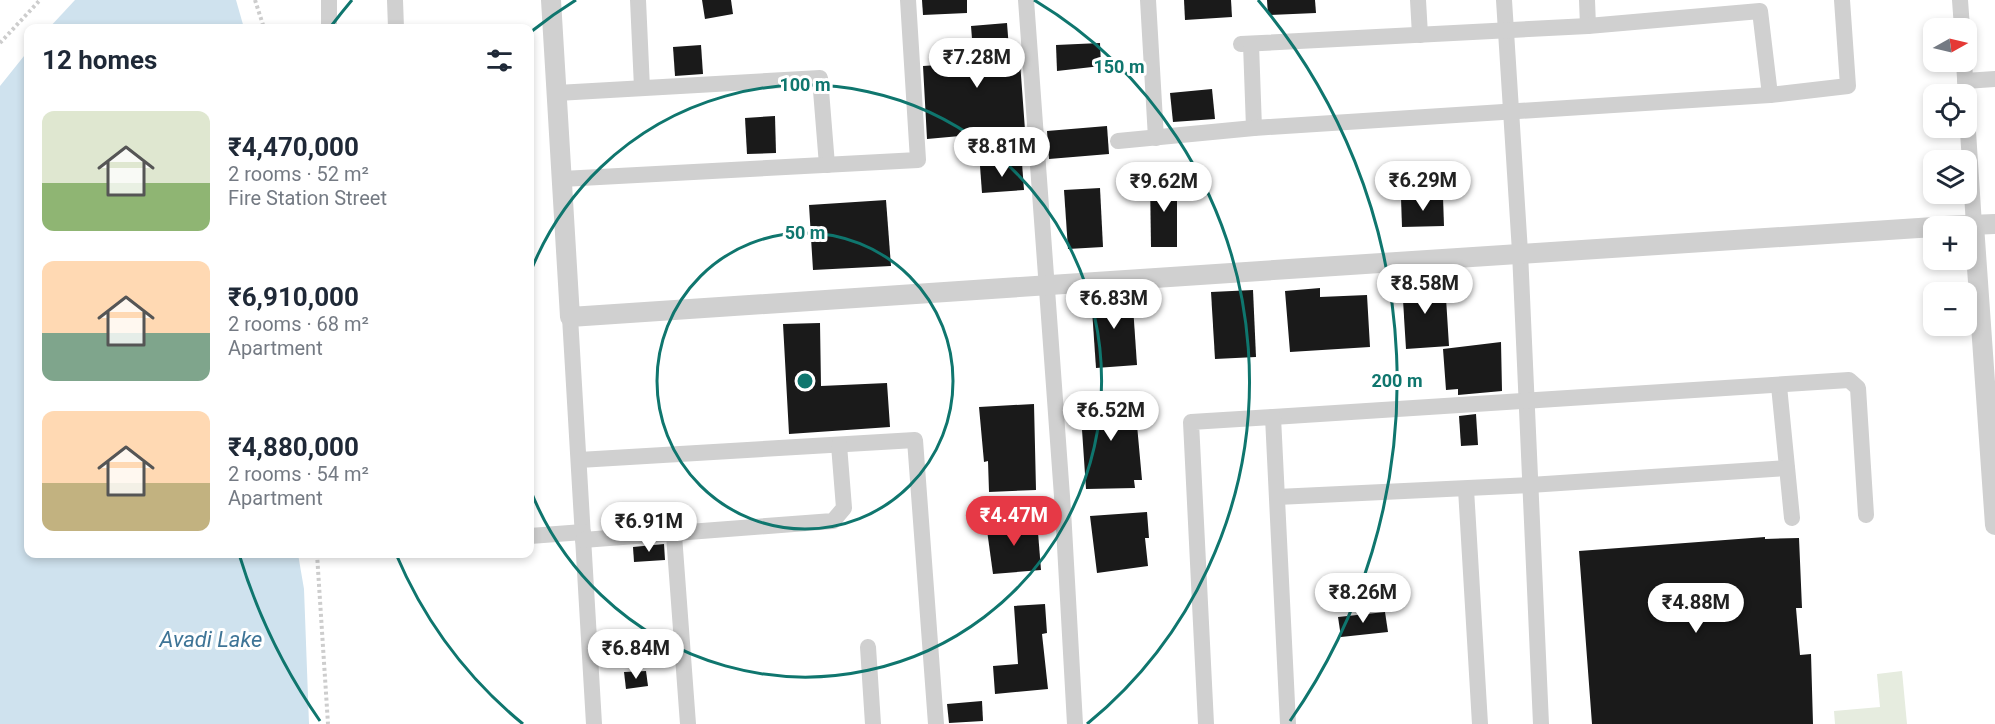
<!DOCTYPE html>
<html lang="en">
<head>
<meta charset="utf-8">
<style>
  body { margin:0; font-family:Roboto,sans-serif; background:#f2f2f3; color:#1f2937; height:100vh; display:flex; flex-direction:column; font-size:22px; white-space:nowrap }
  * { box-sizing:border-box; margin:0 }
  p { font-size:20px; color:#747a83 }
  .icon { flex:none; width:33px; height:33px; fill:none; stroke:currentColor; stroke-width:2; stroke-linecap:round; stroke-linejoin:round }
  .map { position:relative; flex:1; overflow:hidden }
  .details { position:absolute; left:24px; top:24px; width:510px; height:534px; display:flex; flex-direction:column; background:#fff; border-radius:12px; box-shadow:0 3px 9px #0003 }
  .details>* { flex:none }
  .needle { width:39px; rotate:82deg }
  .controls { position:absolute; left:1923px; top:18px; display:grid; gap:12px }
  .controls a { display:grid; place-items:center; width:54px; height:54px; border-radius:12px; background:#fff; box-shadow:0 3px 9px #0003; font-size:30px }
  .price { position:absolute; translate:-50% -51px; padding:0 14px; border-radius:21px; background:#fff; color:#222; font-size:20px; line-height:39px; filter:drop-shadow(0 2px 3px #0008) }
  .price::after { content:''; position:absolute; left:50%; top:36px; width:18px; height:14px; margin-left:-9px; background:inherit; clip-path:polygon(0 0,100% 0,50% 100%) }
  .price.active { background:#e63946; color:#fff }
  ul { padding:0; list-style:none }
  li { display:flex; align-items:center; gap:18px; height:150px; padding:0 18px }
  li span { display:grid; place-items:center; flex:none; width:168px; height:120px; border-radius:12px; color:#555 }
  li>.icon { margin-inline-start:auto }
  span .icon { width:72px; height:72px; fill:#fffc; stroke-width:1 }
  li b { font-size:26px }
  h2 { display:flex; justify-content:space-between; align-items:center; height:72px; padding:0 18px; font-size:26px }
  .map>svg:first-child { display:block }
</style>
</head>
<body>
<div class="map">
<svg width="1995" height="724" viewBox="0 0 1995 724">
  <rect width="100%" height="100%" fill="#fff"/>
  <polygon fill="#e6ecdf" points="1902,671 1907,724 1835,724 1834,711 1880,707 1877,674"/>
  <g fill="#cfe2ee">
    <polygon points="75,0 236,0 244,28 49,28"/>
    <polygon points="28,51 28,554 298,554 304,589 309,724 0,724 0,86"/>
  </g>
  <g fill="#1a1a1a">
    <polygon points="702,0 731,0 733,14 705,19"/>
    <polygon points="922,0 967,0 967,13 923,15"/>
    <polygon points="1184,0 1231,0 1232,17 1185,20"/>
    <polygon points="1267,0 1315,0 1316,13 1268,15"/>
    <polygon points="1007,23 1009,49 1019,48 1025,130 927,139 923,66 968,63 967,53 973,52 971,26"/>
    <polygon points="1100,43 1101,66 1057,71 1056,45"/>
    <polygon points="701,45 703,74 675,76 673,47"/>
    <polygon points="1212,89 1215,119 1173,122 1170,93"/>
    <polygon points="775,116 776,153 747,154 745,118"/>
    <polygon points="1107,126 1109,154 1049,159 1047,131"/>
    <polygon points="1022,163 1024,190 982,193 980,166"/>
    <polygon points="1150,179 1177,179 1177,247 1151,247"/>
    <polygon points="1100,188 1103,247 1068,249 1064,190"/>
    <polygon points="1443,197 1444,226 1402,227 1401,198"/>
    <polygon points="886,200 891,266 813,270 809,205"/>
    <polygon points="1445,282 1449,346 1406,349 1402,284"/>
    <polygon points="1320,288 1320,297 1367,295 1370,347 1290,352 1285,291"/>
    <polygon points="1253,290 1256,357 1215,359 1211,292"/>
    <polygon points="1132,292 1137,365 1096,368 1091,295"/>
    <polygon points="820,323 821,386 887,383 890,427 789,434 783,324"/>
    <polygon points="1501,342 1502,391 1458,395 1458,389 1446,390 1443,349"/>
    <polygon points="1137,395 1140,424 1137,425 1142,480 1134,480 1135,488 1086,489 1080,400"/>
    <polygon points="1034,404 1036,490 989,492 988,461 984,462 979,407"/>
    <polygon points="1476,414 1478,445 1461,446 1459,416"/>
    <polygon points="1147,512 1149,538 1145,538 1148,566 1097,573 1090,516"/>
    <polygon points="1037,520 1041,570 993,574 986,523"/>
    <polygon points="1765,537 1765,539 1799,538 1802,608 1796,608 1800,655 1811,654 1813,724 1592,724 1579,551"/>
    <polygon points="664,544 665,560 634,562 633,547"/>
    <polygon points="1045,604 1047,633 1042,634 1048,689 995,694 993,666 1018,664 1014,606"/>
    <polygon points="1385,612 1388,632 1341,637 1338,617"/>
    <polygon points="671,643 673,663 645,665 644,645"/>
    <polygon points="646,671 648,686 626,689 624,672"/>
    <polygon points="982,701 983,721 949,723 947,704"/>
  </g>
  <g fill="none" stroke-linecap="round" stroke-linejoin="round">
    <g stroke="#cdcdcd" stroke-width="4" stroke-dasharray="3 3" stroke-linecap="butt">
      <polyline points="255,0 264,28"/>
      <polyline points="0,43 40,0"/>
      <polyline points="317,554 328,724"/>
    </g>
    <g stroke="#d0d0d0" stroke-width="16">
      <polyline points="395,0 396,28"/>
      <polyline points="638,0 642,88"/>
      <polyline points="1026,0 1063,510 1075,724"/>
      <polyline points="1148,0 1156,138"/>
      <polyline points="1418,0 1420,35"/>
      <polyline points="1504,0 1520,252 1541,724"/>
      <polyline points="1587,0 1588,26"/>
      <polyline points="1960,0 1962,28"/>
      <polyline points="329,28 329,0"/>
      <polyline points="1241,44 1588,26 1760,11 1770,95"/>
      <polyline points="1251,44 1254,128"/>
      <polyline points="1964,62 1966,94"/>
      <polyline points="1965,81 1995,79"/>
      <polyline points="557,93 820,78 827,165"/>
      <polyline points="1966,100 1974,225"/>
      <polyline points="1118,141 1254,128 1770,95 1848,86 1842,0"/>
      <polyline points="562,179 918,160 908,0"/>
      <polyline points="570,317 594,724"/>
      <polyline points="1779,386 1792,518"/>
      <polyline points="1273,417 1849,380 1858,388 1866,515"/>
      <polyline points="579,460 915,440 936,724"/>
      <polyline points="1466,489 1480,724"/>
      <polyline points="1277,497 1530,485 1787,468"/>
      <polyline points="674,535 688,724"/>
      <polyline points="530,536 583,532"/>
      <polyline points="583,540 833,521 844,508 839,445"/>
      <polyline points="868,647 873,724"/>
      <polyline points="1206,724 1191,422 1273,417 1288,724"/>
    </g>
    <g stroke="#d0d0d0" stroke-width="20">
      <path d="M551 0 570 317C1025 289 1479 254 1934 227"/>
      <polyline points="1974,225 1995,525"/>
      <polyline points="1944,226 1995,224"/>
    </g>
  </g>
  <g fill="none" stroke="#0f766e" stroke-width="3">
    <circle cx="805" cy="381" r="148"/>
    <path d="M530 273A296 296 0 1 1 530 489"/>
    <path d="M523 724A444 444 0 0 1 396 554M532 31A444 444 0 0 1 576 0M1034 0A444 444 0 0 1 1087 724"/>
    <path d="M320 721A592 592 0 0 1 239 554M332 25A592 592 0 0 1 352 0M1258 0A592 592 0 0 1 1290 721"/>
  </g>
  <g text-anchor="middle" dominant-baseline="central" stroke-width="6" stroke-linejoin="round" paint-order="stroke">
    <g font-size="22" font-style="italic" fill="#3f7597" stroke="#fff">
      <text x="211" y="639">Avadi Lake</text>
    </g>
  </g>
  <circle cx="805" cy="381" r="9" fill="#0f766e" stroke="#fff" stroke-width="3"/>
  <g font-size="18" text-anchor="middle" font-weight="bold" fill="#0f766e" stroke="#fff" stroke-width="6" stroke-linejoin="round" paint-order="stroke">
    <text x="1119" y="73">150 m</text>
    <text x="805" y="91">100 m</text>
    <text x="805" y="239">50 m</text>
    <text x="1397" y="387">200 m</text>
  </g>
</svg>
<div class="controls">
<a><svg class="needle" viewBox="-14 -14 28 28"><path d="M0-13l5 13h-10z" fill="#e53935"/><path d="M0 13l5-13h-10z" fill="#747a83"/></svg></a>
<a><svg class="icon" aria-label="locate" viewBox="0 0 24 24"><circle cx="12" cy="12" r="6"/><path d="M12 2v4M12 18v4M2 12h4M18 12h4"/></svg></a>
<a><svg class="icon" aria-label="layers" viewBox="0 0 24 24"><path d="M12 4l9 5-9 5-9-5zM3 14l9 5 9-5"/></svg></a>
<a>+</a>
<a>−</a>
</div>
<b class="price" style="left:977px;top:89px">₹7.28M</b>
<b class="price" style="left:1002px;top:178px">₹8.81M</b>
<b class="price" style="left:1423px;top:212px">₹6.29M</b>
<b class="price" style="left:1164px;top:213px">₹9.62M</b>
<b class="price" style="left:1425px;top:315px">₹8.58M</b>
<b class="price" style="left:1114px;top:330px">₹6.83M</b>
<b class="price" style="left:1111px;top:442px">₹6.52M</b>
<b class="price active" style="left:1014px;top:547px">₹4.47M</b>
<b class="price" style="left:649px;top:553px">₹6.91M</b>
<b class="price" style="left:1363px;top:624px">₹8.26M</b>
<b class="price" style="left:1696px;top:634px">₹4.88M</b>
<b class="price" style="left:636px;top:680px">₹6.84M</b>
<section class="details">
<h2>12 homes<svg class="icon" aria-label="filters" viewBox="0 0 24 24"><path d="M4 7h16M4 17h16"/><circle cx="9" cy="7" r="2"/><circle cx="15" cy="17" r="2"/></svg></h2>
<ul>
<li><span style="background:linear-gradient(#dfe7d0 60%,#8fb573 0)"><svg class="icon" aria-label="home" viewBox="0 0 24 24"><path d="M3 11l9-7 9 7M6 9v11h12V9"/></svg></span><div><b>₹4,470,000</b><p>2 rooms · 52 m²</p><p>Fire Station Street</p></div></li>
<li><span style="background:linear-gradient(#ffd9b3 60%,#7fa58c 0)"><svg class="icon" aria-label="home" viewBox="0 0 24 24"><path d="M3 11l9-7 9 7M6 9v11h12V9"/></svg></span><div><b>₹6,910,000</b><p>2 rooms · 68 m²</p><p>Apartment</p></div></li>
<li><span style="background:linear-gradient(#ffd9b3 60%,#c2b280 0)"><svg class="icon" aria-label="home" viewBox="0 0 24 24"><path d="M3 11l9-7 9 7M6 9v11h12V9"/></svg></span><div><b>₹4,880,000</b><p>2 rooms · 54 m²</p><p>Apartment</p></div></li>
</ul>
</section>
</div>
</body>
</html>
